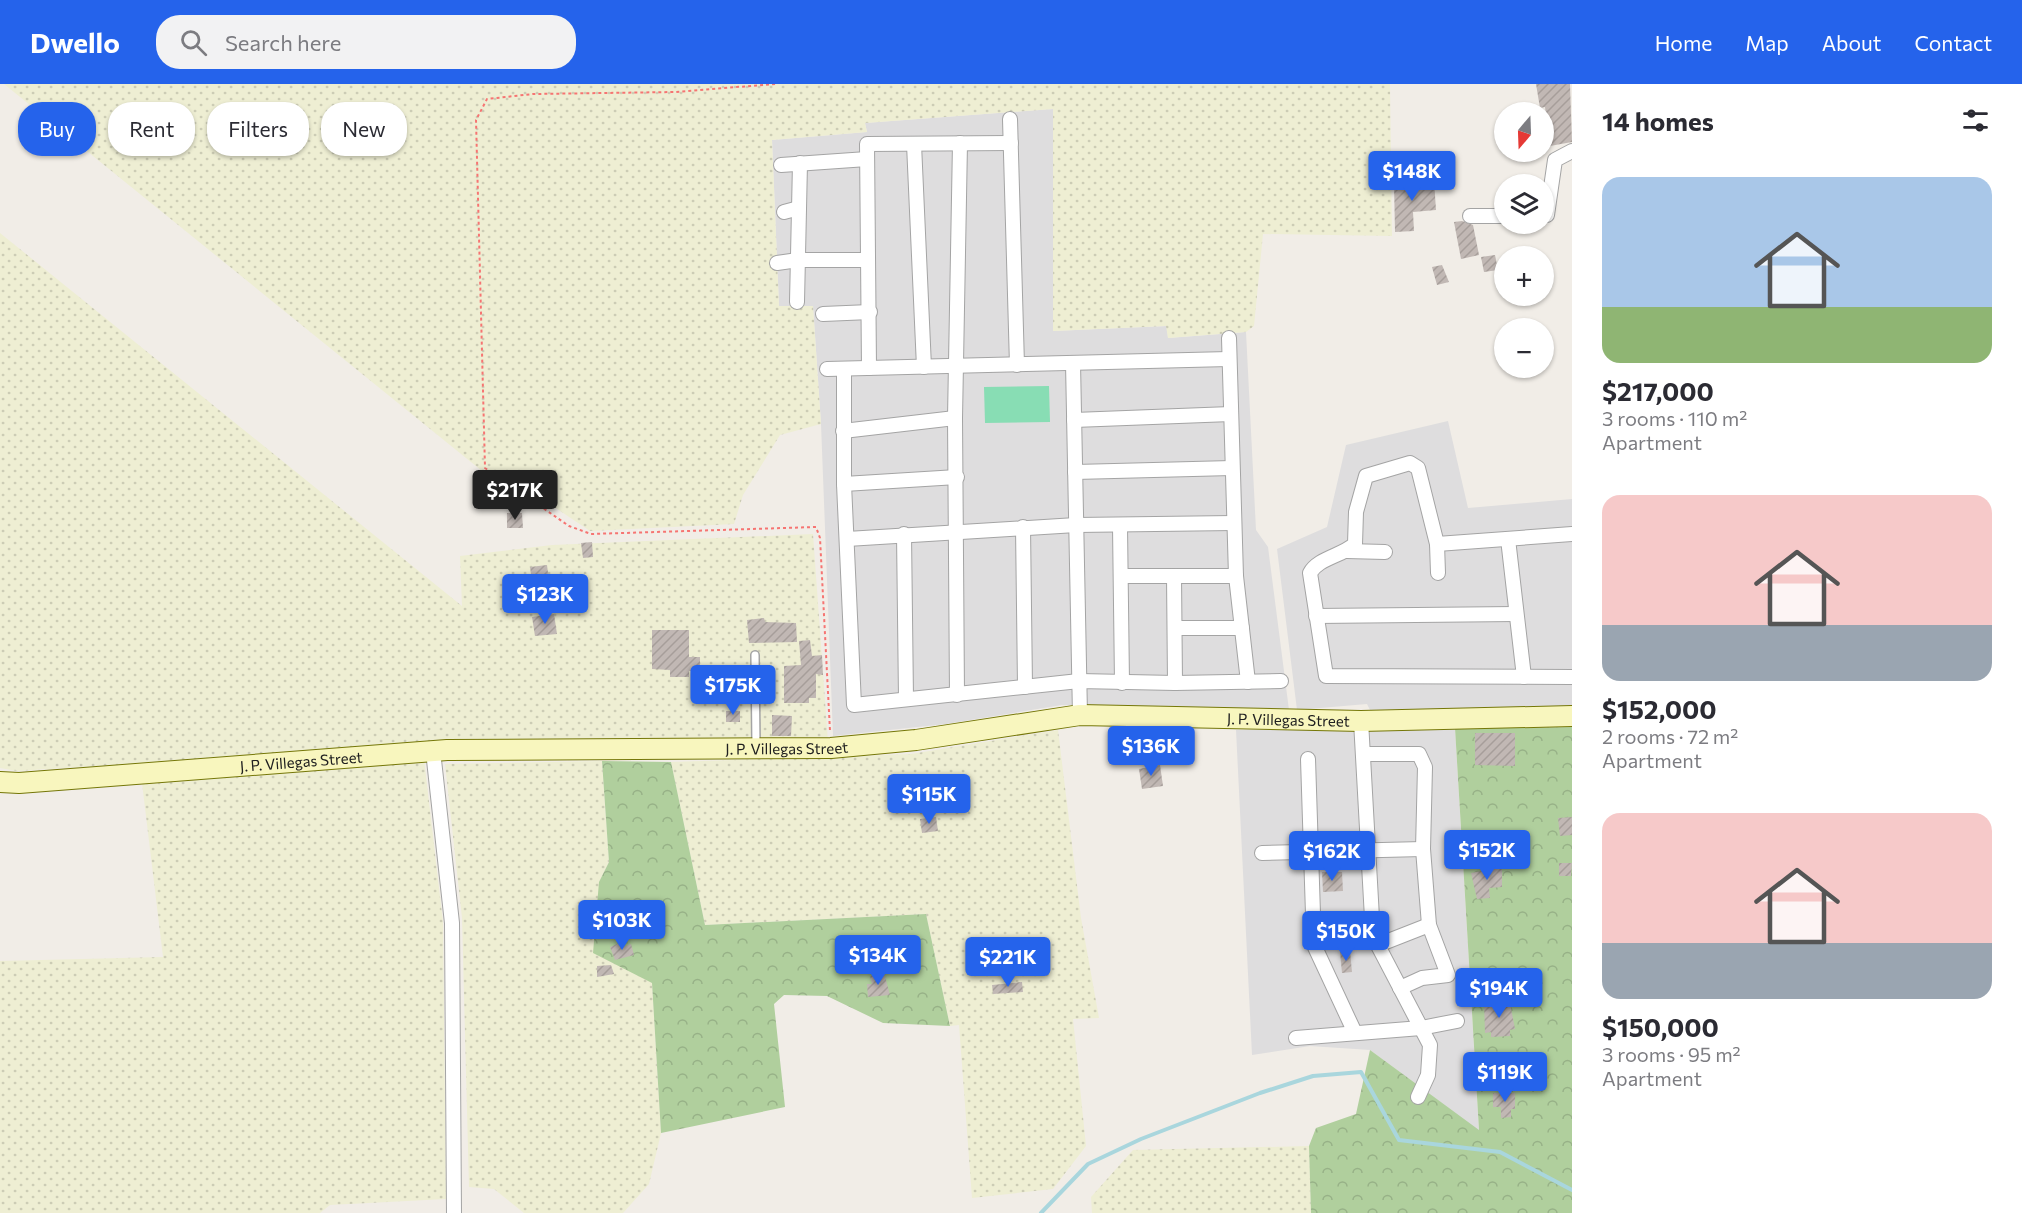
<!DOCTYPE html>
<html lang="en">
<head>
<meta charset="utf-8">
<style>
  body { margin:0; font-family:Commissioner,sans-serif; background:#f2f2f3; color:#2b2b33; height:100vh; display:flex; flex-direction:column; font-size:22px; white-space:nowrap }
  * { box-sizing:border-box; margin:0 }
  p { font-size:20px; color:#7c7c81 }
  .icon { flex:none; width:33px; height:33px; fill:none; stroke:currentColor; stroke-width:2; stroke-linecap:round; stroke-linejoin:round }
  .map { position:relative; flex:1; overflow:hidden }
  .panel { display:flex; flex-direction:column; background:#fff; width:450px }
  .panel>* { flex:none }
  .guide { position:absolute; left:18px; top:18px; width:570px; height:54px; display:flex; gap:12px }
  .needle { width:39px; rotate:199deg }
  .controls { position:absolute; left:1494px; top:18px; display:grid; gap:12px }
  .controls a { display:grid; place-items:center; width:60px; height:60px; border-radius:50%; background:#fff; box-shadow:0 2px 4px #0004; font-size:30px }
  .price { position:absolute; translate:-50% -51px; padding:0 14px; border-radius:6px; background:#2563eb; color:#fff; font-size:20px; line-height:39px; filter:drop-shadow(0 2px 3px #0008) }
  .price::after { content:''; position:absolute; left:50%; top:36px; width:18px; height:14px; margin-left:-9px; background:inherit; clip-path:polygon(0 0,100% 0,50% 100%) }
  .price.on { background:#222; color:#fff }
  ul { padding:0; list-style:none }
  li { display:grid; align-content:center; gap:12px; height:318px; padding:0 30px }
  li span { display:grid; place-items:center; height:186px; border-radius:18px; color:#555 }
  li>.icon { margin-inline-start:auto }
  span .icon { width:108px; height:108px; fill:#fffc; stroke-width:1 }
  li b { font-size:26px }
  h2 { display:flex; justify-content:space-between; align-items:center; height:72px; padding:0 30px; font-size:26px }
  .chip { padding:0 21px; border-radius:24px; background:#fff; box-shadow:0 2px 4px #0004; font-size:21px; line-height:54px }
  .chip.on { background:#2563eb; color:#fff }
  header { display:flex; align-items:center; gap:36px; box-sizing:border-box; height:84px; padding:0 30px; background:#2563eb; color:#fff }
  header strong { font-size:28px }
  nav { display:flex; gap:33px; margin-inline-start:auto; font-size:21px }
  .search { width:420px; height:54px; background:#f2f2f3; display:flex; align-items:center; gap:15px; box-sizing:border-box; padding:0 21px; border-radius:24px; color:#7c7c81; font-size:22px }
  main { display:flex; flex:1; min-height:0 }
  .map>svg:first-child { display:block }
</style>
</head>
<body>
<header>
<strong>Dwello</strong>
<div class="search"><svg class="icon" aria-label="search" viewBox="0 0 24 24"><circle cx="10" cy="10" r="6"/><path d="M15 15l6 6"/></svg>Search here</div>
<nav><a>Home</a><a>Map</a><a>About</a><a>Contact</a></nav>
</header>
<main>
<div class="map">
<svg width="1572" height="1129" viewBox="0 0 1572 1129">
  <defs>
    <pattern id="farmland-dots" width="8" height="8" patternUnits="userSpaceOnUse" patternTransform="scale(1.5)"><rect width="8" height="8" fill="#eeeed3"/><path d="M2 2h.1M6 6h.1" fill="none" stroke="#ccccb5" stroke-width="1.8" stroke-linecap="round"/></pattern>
    <pattern id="forest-crowns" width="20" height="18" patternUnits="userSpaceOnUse" patternTransform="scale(1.5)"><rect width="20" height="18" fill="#b0cf9d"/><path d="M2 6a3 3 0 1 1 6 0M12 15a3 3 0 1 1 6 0" fill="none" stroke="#97b187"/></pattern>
    <pattern id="building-hatch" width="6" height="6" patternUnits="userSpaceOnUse" patternTransform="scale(1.5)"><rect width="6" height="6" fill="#c1b8b4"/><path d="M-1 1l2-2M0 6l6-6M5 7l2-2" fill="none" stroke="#a69e9a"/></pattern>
  </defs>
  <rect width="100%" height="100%" fill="#f1ede7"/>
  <g fill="#deddde">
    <polygon points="1053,25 1053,247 1167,242 1168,254 1246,248 1256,446 1268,463 1289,626 1062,621 946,640 833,652 821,340 813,222 779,222 772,56 867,48 865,39"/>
    <polygon points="1448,337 1468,424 1572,415 1572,623 1370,626 1367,620 1297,626 1277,465 1327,443 1346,361"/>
    <polygon points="1455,644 1479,1047 1370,966 1310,962 1252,971 1236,646"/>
  </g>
  <g fill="url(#farmland-dots)">
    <polygon points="4,0 1390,0 1392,152 1263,150 1254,242 1246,248 1168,254 1166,242 1053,247 1053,25 865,39 867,48 772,56 779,222 813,222 821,340 780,351 743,411 734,440 590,447 508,392 487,391"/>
    <polygon points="0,149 462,522 460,472 552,461 813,450 828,658 466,659 17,687 0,684"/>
    <polygon points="1058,646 1081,834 1099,934 1073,935 1086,1062 1053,1105 972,1114 959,941 950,942 926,830 705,841 671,678 911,670"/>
    <polygon points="424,675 443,838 446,1115 330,1121 320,1129 0,1129 0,877 163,873 142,699"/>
    <polygon points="602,677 609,778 599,798 652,899 661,1049 649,1100 623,1129 524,1129 494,1105 469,1103 462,834 445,680"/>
    <polygon points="1309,1062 1311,1129 1092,1129 1091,1113 1133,1066"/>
  </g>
  <g fill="url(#forest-crowns)">
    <polygon points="1572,643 1572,1129 1311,1129 1309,1062 1316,1044 1356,1030 1370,966 1479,1046 1455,644"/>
    <polygon points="602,677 671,678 705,841 926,830 950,942 883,939 827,912 784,911 774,920 785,1023 661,1049 652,899 593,869 599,798 609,778"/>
  </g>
  <polygon fill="#88ddb4" points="1049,302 1050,338 985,339 984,303"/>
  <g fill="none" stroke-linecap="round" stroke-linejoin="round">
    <polyline stroke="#a9d6dd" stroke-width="4" points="1041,1129 1088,1080 1141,1055 1260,1009 1313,992 1361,988 1399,1056 1500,1068 1572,1106"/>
  </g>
  <g fill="url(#building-hatch)">
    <polygon points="1536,0 1570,0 1572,58 1550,62 1545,23 1540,24"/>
    <polygon points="1411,96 1434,96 1436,126 1413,128 1414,147 1395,148 1394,99"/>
    <polygon points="1462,137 1473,141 1479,171 1461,175 1454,138"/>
    <polygon points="1495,171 1498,186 1484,188 1481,173"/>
    <polygon points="1442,181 1449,198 1437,201 1432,183"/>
    <polygon points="507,429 522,429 523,444 507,444"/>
    <polygon points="592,458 593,473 583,474 581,459"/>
    <polygon points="547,481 550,504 533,505 530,483"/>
    <polygon points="554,530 557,550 535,552 532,533"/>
    <polygon points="764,534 765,538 796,539 797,558 749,559 747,536"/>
    <polygon points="652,546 689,546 689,573 700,573 700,586 689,587 689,593 670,593 670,586 652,585"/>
    <polygon points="810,556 812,572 822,571 823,591 816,590 816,614 809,614 809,619 784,619 784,582 801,581 799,557"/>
    <rect x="726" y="627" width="14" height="11"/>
    <polygon points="772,631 792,632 791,652 772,652"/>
    <polygon points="1475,649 1515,649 1515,682 1475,681"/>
    <polygon points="1160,681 1163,702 1142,705 1139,685"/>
    <polygon points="936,733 938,747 922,749 920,735"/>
    <polygon points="1572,733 1572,751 1560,752 1558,734"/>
    <polygon points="1559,779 1572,779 1571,792 1559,792"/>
    <polygon points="1502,782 1502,803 1489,804 1490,814 1477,815 1471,789 1481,787 1480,784"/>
    <polygon points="1322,788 1342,788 1343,807 1323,808"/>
    <polygon points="622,858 623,863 631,860 634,871 615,876 610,863"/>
    <polygon points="1350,867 1352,888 1342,889 1340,868"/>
    <polygon points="611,881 614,890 597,893 597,882"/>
    <polygon points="884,889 890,911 868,913 867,900 872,900 870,892"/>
    <polygon points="1022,898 1023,908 993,910 992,901"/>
    <polygon points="1505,917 1506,919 1510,919 1515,945 1510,946 1510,952 1491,953 1491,948 1485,949 1484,919"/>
    <polygon points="1493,1009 1515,1009 1515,1025 1511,1025 1511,1033 1501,1034 1501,1023 1493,1023"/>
  </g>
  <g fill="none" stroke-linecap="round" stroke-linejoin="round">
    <g stroke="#a4a4a4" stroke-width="10">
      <polyline id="lane" points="755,571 756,662"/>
    </g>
    <g stroke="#a4a4a4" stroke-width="16">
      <g id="street">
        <polyline points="1010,35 1017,281"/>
        <polyline points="914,60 924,283"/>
        <polyline points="781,81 867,75"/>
        <polyline points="784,128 799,124"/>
        <polyline points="1544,131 1547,131 1555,76 1572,67"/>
        <polyline points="1470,132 1504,132"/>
        <polyline points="777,179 798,176 868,176"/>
        <polyline points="797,218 800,79"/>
        <polyline points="823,230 870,228"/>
        <polyline points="1229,254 1236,492"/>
        <polyline points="1073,279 1080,631"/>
        <polyline points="869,284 867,60 1011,59"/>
        <polyline points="827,285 1229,275"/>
        <polyline points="844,286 844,400 854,621 1079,597 1175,599 1281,597"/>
        <polyline points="1074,336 1231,330"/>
        <polyline points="843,347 955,334"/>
        <polyline points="1075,388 1232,384"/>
        <polyline points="844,400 957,393"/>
        <polyline points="1120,442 1122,599"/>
        <polyline points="1023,443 1025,603"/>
        <polyline points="904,450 906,615"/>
        <polyline points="847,455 1076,441 1234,439"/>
        <polyline points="1508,455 1524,593"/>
        <polyline points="1437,460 1572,450"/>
        <polyline points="1347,467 1385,468"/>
        <path d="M1438 489 1437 460 1418 384 1410 379 1366 392 1356 428 1355 460C1342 472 1318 474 1310 489L1326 592 1572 593"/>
        <polyline points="1122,492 1236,492 1248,598"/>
        <polyline points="1174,492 1175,599"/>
        <polyline points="1316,532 1516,530"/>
        <polyline points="1176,544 1242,544"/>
        <polyline points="957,611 955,334 960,59"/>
        <polyline points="1361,637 1373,852 1430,961 1428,991 1418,1013"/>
        <polyline points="433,667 452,839 454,1129"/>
        <polyline points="1363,670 1419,670 1425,683 1423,765 1429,841 1448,891 1422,894 1400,904"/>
        <polyline points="1308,675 1314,861 1355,949"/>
        <polyline points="1262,769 1423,765"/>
        <polyline points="1378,861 1429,841"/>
        <polyline points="1296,954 1421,944 1457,937"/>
      </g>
    </g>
    <g stroke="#757708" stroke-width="22">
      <g id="secondary">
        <path id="s1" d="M0 698 19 699 447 666 831 664 916 656 1080 631 1361 637 1572 632"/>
      </g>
    </g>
    <polyline stroke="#f67472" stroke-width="2" stroke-dasharray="3 3" stroke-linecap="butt" points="775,0 675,8 533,10 487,15 476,36 485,384 569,442 591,450 816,443 820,454 830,647"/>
    <use href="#lane" stroke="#fff" stroke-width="7"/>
    <use href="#street" stroke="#fff" stroke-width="14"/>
    <use href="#secondary" stroke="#f8f6be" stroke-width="20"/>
  </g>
  <g text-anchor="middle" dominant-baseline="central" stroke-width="5" stroke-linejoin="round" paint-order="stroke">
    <g font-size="15" fill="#202020" stroke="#fff">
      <text stroke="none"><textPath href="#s1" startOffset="1292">J. P. Villegas Street</textPath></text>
      <text stroke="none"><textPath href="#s1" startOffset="788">J. P. Villegas Street</textPath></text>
      <text stroke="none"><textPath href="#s1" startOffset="302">J. P. Villegas Street</textPath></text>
    </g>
  </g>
</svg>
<div class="controls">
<a><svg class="needle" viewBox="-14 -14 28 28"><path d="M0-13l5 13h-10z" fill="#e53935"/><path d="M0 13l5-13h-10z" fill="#7c7c81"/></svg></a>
<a><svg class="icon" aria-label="layers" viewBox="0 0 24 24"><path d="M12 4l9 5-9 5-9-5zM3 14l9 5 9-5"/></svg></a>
<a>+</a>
<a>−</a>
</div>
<b class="price" style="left:1412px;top:118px">$148K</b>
<b class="price on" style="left:515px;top:437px">$217K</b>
<b class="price" style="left:545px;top:541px">$123K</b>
<b class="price" style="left:733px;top:632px">$175K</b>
<b class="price" style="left:1151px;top:693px">$136K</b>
<b class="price" style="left:929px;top:741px">$115K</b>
<b class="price" style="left:1487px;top:797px">$152K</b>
<b class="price" style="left:1332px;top:798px">$162K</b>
<b class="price" style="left:622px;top:867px">$103K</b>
<b class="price" style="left:1346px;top:878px">$150K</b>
<b class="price" style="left:878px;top:902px">$134K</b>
<b class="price" style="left:1008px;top:904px">$221K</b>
<b class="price" style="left:1499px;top:935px">$194K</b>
<b class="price" style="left:1505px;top:1019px">$119K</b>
<div class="guide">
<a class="chip on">Buy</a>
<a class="chip">Rent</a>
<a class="chip">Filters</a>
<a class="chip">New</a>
</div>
</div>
<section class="panel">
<h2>14 homes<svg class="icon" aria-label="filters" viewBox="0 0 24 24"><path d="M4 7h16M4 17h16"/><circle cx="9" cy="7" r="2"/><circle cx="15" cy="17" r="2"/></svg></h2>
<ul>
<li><span style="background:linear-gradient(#a9c7e8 70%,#8fb573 0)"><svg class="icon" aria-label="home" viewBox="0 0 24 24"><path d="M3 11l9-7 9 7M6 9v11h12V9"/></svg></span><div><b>$217,000</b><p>3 rooms · 110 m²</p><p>Apartment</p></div></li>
<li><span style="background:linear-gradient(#f6c9c9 70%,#9aa5b1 0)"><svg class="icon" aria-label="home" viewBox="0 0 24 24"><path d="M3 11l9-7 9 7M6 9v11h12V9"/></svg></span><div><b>$152,000</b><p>2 rooms · 72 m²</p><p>Apartment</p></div></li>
<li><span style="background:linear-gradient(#f6c9c9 70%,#9aa5b1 0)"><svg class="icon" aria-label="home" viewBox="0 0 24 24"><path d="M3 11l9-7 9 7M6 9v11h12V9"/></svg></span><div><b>$150,000</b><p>3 rooms · 95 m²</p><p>Apartment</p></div></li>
</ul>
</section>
</main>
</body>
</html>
